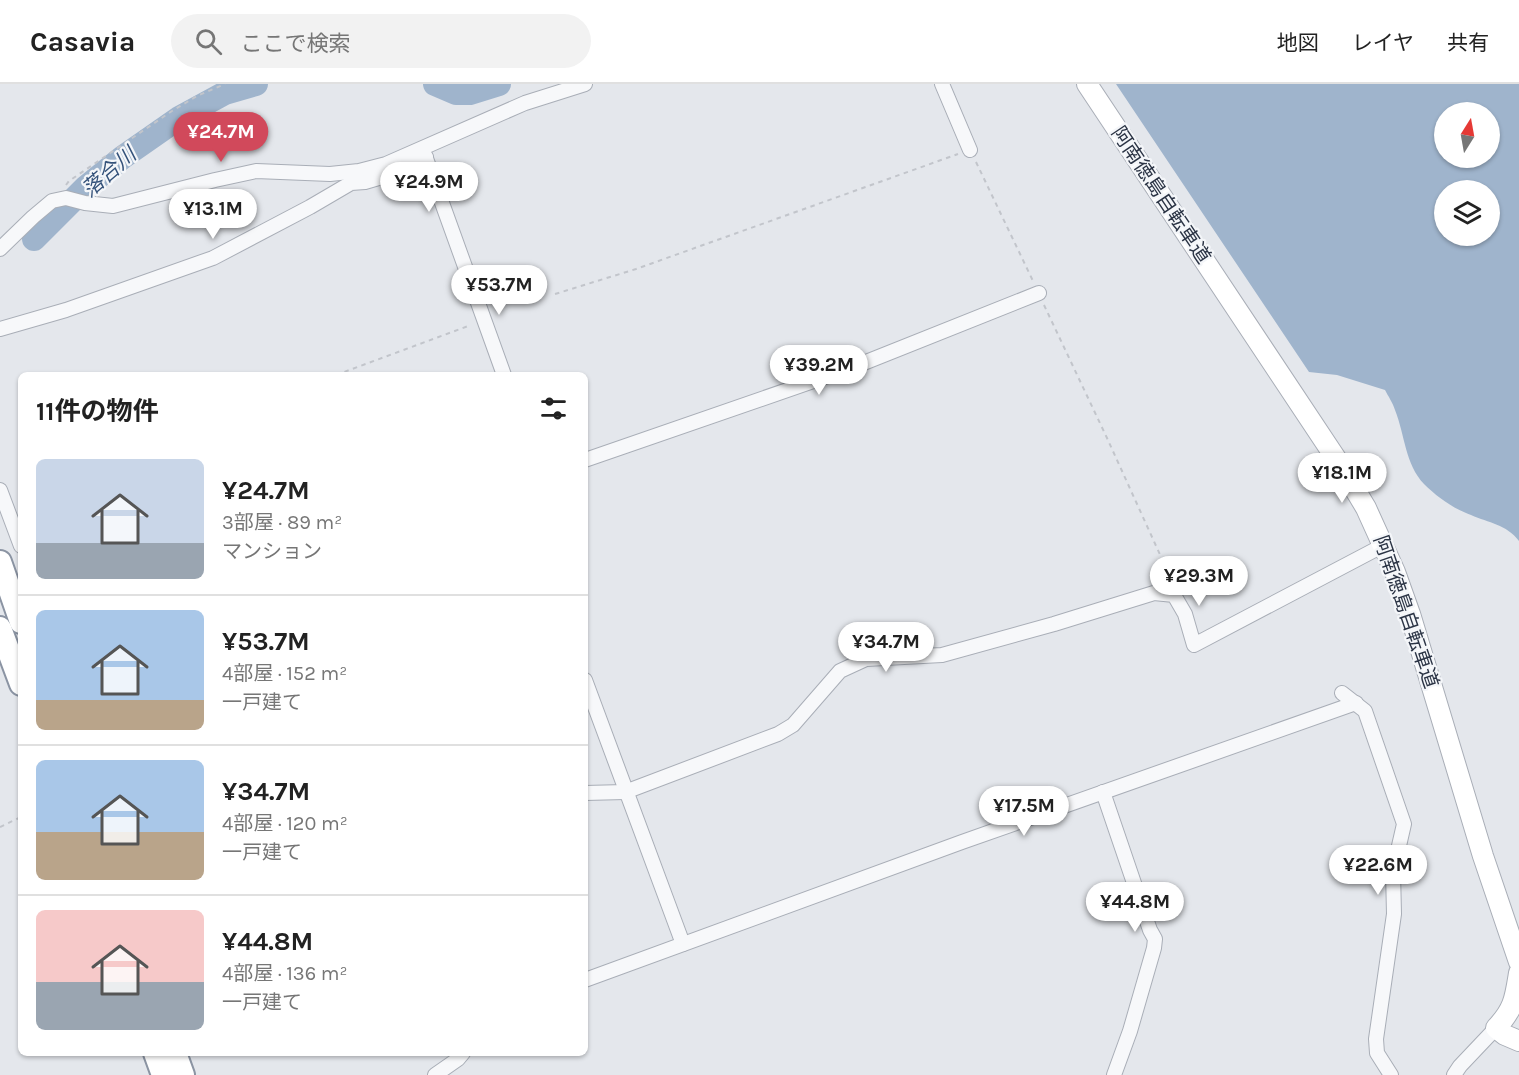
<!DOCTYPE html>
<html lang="ja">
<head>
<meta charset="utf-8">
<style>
  body { margin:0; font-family:Karla,"Noto Sans JP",sans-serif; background:#f2f2f2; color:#222; height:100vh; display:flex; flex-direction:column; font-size:22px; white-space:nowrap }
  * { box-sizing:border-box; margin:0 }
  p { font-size:20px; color:#767676 }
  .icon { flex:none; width:33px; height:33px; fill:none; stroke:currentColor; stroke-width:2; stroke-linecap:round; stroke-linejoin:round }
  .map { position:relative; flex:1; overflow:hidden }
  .side { position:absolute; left:18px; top:288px; width:570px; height:684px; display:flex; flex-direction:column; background:#fff; border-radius:9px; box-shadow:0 2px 4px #0004 }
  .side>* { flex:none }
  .needle { width:39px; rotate:11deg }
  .fabs { position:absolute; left:1434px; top:18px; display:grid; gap:12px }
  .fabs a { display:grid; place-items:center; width:66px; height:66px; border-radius:50%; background:#fff; box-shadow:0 2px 4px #0004; font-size:30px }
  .price { position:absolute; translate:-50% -51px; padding:0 14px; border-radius:21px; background:#fff; color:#222; font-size:20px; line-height:39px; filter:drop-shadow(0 2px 3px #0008) }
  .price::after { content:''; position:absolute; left:50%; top:36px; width:18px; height:14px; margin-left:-9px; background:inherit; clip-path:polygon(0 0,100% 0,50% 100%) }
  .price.selected { background:#d1495b; color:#fff }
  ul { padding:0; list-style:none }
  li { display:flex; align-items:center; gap:18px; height:150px; padding:0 18px }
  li+li { border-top:2px solid #e0e0e0 }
  li span { display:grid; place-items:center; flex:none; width:168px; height:120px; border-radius:9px; color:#555 }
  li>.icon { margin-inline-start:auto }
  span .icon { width:72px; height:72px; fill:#fffc; stroke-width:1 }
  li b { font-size:26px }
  h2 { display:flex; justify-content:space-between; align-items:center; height:72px; padding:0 18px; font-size:26px }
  header { display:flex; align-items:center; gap:36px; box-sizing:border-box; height:84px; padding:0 30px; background:#fff; border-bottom:2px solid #e0e0e0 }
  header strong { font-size:28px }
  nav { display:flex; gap:33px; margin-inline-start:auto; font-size:21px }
  .search { width:420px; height:54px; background:#f2f2f2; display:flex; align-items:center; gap:15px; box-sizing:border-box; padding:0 21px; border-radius:33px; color:#767676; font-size:22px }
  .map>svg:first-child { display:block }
</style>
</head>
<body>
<header>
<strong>Casavia</strong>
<div class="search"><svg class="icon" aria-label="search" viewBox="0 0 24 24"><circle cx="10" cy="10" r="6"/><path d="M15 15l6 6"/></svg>ここで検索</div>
<nav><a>地図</a><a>レイヤ</a><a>共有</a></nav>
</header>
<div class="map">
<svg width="1519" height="991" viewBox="0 0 1519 991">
  <rect width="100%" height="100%" fill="#e4e7ec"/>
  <path fill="#9fb4cc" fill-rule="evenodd" d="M1116 0H1519V457C1506 440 1489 439 1471 431 1454 425 1437 413 1424 400 1405 380 1405 351 1395 326 1393 319 1388 312 1385 306L1337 291 1309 288ZM1444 28H1490V74H1444ZM1444 106H1490V152H1444Z"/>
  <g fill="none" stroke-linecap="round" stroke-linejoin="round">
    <g stroke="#9fb4cc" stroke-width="24">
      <polyline points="435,0 456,9 470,9 499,0"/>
      <polyline points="34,155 86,103 123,73 179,34 225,9 256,0"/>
    </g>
    <g stroke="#a9aeb7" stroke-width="16">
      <g id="minor">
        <polyline points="942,0 970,66"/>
        <polyline points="423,66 504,291"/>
        <polyline points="0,165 33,133 52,117 66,114 85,119 113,122 215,96 256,87 330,90 359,87 386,80 525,19 585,0"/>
        <polyline points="0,245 66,226 213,174 310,123 351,99 365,98 382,93 426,73"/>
        <polyline points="585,376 851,284 1039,209"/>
        <polyline points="0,406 21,462"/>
        <polyline points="585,596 683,860"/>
        <polyline points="1342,609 1365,627 1404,740 1393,788 1394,830 1376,955 1377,969 1391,991"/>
        <polyline points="1103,708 1150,846 1155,855 1154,864 1130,947 1114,991"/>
        <polyline points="585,709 625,708 778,650 793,641 840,587 866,575 942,571 1054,540 1154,509 1174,511 1185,530 1194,561 1384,461"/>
        <polyline points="585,896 962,758 1356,619"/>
        <polyline points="435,991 458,975 463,969"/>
        <polyline points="1454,991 1460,982 1496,944"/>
      </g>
    </g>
    <g stroke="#a9aeb7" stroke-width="22">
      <g id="secondary">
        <polyline points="1087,0 1339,379 1366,424 1395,488 1410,530 1483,772 1519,878"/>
        <path d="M1519 889C1515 914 1514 925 1496 944L1505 951 1519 957"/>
      </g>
    </g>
    <g stroke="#8b94a3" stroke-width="26">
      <g id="trunk">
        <polyline points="0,478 21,538"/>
        <polyline points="0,544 21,600"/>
        <polyline points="155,969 163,991"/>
        <polyline points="175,969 183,991"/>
      </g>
    </g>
    <g stroke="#c2c5cb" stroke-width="2" stroke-dasharray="4.5 4.5" stroke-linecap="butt">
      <polyline points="976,78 1033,197"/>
      <polyline points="66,101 69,97 172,27 197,12 225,0"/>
      <polyline points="555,210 636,185 958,70"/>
      <polyline points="1044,221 1107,354 1172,497"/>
      <polyline points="336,291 471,241"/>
      <polyline points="0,743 21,733"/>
    </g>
    <use href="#minor" stroke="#f7f8fa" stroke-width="14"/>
    <use href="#secondary" stroke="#fff" stroke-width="20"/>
    <use href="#trunk" stroke="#fff" stroke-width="22"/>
  </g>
  <g text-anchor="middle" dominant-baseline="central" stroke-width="4.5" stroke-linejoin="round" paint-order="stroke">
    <g font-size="20" fill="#2b3445" stroke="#f4f6f9">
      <text transform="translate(1161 111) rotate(56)">阿南徳島自転車道</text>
      <text transform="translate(1406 528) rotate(71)">阿南徳島自転車道</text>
    </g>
    <g font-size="21" font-style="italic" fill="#34527a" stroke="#f4f6f9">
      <text transform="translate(109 88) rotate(-41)">落合川</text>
    </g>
  </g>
</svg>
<div class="fabs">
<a><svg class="needle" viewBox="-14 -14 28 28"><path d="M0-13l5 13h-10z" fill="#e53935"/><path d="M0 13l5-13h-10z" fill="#767676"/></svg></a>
<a><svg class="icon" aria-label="layers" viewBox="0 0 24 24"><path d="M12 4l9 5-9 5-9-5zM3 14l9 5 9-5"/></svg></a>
</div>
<b class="price selected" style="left:221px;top:79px">¥24.7M</b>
<b class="price" style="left:429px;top:129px">¥24.9M</b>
<b class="price" style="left:213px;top:156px">¥13.1M</b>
<b class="price" style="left:499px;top:232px">¥53.7M</b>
<b class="price" style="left:819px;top:312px">¥39.2M</b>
<b class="price" style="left:1342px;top:420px">¥18.1M</b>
<b class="price" style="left:1199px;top:523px">¥29.3M</b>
<b class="price" style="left:886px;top:589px">¥34.7M</b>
<b class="price" style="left:1024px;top:753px">¥17.5M</b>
<b class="price" style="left:1378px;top:812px">¥22.6M</b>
<b class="price" style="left:1135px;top:849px">¥44.8M</b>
<section class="side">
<h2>11件の物件<svg class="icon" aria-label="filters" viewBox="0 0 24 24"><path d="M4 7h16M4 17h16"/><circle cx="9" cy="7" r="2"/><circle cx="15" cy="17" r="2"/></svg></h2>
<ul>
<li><span style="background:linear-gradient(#c9d6e8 70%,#9aa5b1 0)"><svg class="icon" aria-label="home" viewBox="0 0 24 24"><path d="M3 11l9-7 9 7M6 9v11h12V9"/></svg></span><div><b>¥24.7M</b><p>3部屋 · 89 m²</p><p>マンション</p></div></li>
<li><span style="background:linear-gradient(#a9c7e8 75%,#b9a48a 0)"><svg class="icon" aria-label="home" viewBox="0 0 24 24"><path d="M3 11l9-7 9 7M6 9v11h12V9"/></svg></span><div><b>¥53.7M</b><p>4部屋 · 152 m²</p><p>一戸建て</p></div></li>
<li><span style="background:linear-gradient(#a9c7e8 60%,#b9a48a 0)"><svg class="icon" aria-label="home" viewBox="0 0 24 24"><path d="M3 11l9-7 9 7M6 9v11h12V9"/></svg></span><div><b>¥34.7M</b><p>4部屋 · 120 m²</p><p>一戸建て</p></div></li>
<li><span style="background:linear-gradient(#f6c9c9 60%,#9aa5b1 0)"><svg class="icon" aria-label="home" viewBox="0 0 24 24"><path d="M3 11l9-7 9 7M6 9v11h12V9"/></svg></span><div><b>¥44.8M</b><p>4部屋 · 136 m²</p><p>一戸建て</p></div></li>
</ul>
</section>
</div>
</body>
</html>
